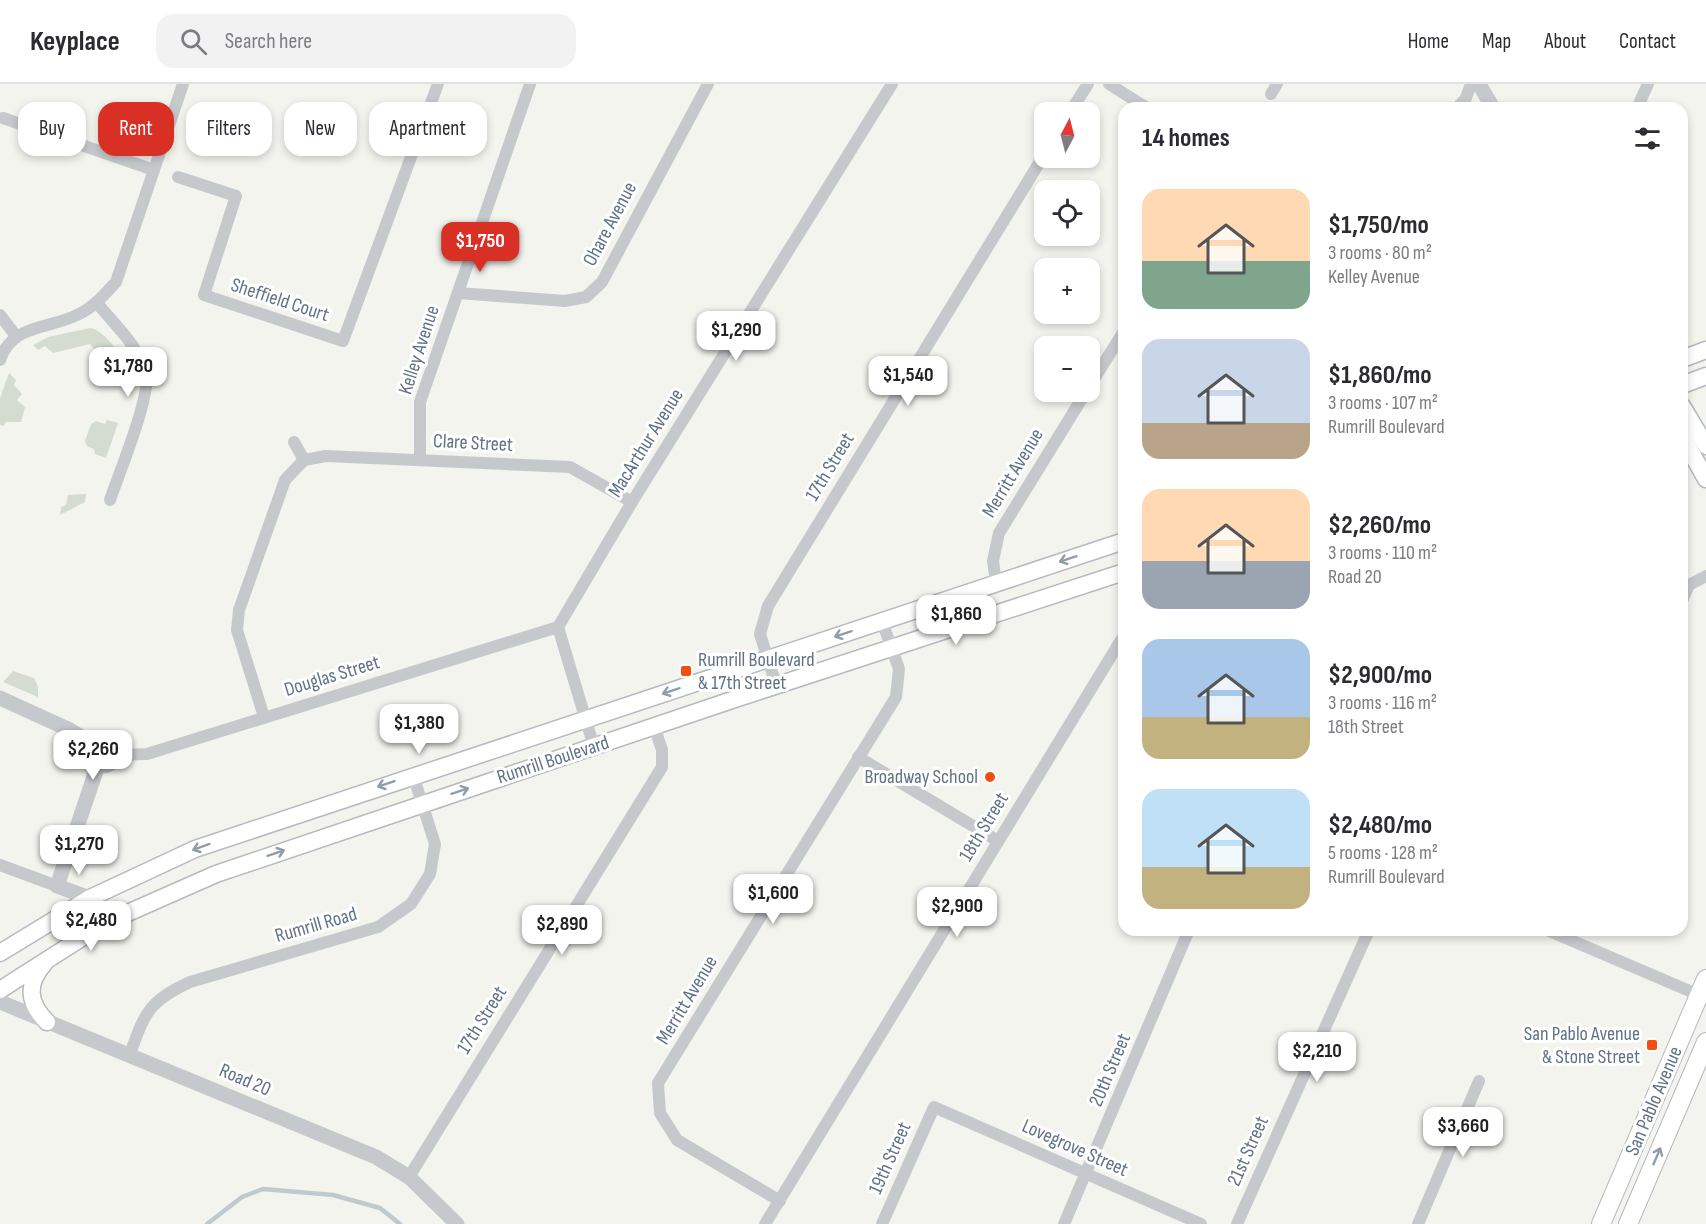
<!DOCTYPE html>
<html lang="en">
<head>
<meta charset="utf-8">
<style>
  body { margin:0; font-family:"Sofia Sans Condensed",sans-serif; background:#f2f2f3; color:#2b2b33; height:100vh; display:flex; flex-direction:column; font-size:22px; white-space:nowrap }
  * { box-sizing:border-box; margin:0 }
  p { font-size:20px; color:#7c7c81 }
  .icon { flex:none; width:33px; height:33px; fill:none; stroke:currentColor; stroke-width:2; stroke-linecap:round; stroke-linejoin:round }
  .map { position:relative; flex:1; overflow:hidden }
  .drawer { position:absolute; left:1118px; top:18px; width:570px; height:834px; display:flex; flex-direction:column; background:#fff; border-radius:18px; box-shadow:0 3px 9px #0003 }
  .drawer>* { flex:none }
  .top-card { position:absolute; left:18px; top:18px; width:570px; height:54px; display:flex; gap:12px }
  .needle { width:39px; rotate:7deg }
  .buttons { position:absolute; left:1034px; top:18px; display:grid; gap:12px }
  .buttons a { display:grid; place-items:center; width:66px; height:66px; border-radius:12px; background:#fff; box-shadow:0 3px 9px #0003; font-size:30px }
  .price { position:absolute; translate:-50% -51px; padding:0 14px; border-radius:12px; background:#fff; color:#222; font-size:20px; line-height:39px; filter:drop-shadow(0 2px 3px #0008) }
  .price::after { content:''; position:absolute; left:50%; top:36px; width:18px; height:14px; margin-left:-9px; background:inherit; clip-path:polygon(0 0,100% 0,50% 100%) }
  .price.on { background:#d93025; color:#fff }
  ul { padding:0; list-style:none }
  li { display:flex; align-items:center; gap:18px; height:150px; padding:0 24px }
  li span { display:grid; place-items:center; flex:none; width:168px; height:120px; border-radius:18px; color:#555 }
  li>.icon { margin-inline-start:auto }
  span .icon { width:72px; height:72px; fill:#fffc; stroke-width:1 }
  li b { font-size:26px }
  h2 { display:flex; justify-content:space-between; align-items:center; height:72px; padding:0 24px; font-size:26px }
  .tag { padding:0 21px; border-radius:18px; background:#fff; box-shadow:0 3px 9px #0003; font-size:21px; line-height:54px }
  .tag.on { background:#d93025; color:#fff }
  header { display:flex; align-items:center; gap:36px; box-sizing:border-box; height:84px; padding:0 30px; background:#fff; border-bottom:2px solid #e1e1e2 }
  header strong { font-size:28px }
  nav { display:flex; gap:33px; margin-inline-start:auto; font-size:21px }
  .search { width:420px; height:54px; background:#f2f2f3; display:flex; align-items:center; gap:15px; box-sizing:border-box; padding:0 21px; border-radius:18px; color:#7c7c81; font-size:22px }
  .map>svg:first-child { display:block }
</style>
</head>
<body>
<header>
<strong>Keyplace</strong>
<div class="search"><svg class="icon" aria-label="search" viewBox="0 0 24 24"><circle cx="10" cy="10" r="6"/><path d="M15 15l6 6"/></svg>Search here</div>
<nav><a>Home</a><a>Map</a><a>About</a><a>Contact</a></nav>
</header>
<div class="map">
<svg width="1706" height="1140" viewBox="0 0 1706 1140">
  <rect width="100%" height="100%" fill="#f4f4ef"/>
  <g fill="#d4dcd0">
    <path d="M90 244C105 245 126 278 131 291L118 292 90 260 53 269 45 262 38 266 33 261 48 253Z"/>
    <polygon points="9,289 16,296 14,301 22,310 17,316 25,323 21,338 6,338 4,342 0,341 0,314"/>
    <polygon points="107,336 118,339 106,374 95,370 94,365 87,362 85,357 91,340 96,337 105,340"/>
    <polygon points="86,410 85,418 60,431 61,423 66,421 68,411"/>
    <polygon points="13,587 34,594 38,602 38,613 3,598"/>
  </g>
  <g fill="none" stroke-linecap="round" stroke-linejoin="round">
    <polyline stroke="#becacf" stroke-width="4.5" points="207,1140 242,1113 263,1105 333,1111 380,1124 400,1140"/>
    <g stroke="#b5babf" stroke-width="19">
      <g id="secondary">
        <polyline points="1682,275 1706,266"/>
        <polyline points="1682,301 1706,292"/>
        <polyline points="1682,322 1706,362"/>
        <polyline points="1682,352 1706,395"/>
        <polyline points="0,869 90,814 195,765 1124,457"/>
        <path d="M44 880C26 900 28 919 47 938"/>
        <polyline points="0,906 105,839 216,790 735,615 1124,488"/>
      </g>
    </g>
    <g stroke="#b6babe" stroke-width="20">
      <g id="primary">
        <polyline points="1601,1140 1706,895"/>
        <polyline points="1628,1140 1706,958"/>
      </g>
    </g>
    <g stroke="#c6c9cc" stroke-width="12">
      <polyline points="1109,0 1147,24"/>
      <polyline points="1271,10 1277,0"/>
      <polyline points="1457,24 1466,14 1471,0"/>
      <polyline points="1637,24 1648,0"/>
      <polyline points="1070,28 1088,0"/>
      <polyline points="3,34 154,86"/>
      <polyline points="178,93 236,112 204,211 343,257 438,0"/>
      <polyline points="458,209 565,217 586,213 602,198 708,0"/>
      <path d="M97 219C114 240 141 264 146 291 151 312 118 392 110 416"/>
      <polyline points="0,231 16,252"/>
      <path d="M0 276C12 240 49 245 77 231 93 224 104 211 116 198L183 0"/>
      <polyline points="1089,303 1124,247"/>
      <polyline points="294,358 304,376"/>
      <polyline points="420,376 420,318 530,0"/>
      <polyline points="996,498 993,477 999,449 1086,308"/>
      <polyline points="1682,517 1689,501 1706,492"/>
      <polyline points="776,601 760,550 768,522 1044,71"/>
      <polyline points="264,633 237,546 239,526 285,396 304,376 326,372 570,383 632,418"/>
      <polyline points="594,663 558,543 632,418 892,0"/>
      <polyline points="117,671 147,670 558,543"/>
      <polyline points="858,673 998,757"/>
      <polyline points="0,781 57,802"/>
      <polyline points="1547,846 1699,911"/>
      <path d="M130 970C145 928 149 917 190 898L378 843 411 820 430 790 435 760 413 691"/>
      <polyline points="409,1093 662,683 662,666 654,642"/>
      <polyline points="780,1117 677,1056 660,1029 658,999 896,613 899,585 882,537"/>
      <polyline points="765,1140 1124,551"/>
      <polyline points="882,1140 934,1023 1201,1140"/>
      <polyline points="1064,1140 1189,846"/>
      <polyline points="1237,1140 1369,846"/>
      <polyline points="1418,1140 1479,997"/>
    </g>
    <g stroke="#c6c9cc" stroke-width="15">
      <polyline points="1479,0 1493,24"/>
      <polyline points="0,614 68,645 93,660"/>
      <circle cx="103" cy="669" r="13"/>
      <polyline points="98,681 57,802 90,814 105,839"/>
      <polyline points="0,918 376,1073 409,1093 457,1140"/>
    </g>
    <use href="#secondary" stroke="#fff" stroke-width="16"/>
    <use href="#primary" stroke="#fff" stroke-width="18"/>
  </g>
  <defs><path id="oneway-shaft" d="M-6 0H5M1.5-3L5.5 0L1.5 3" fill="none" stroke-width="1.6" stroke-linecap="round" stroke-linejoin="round" transform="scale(1.5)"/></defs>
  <g stroke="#909ca8">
    <use href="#oneway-shaft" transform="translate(1068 475) rotate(162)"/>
    <use href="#oneway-shaft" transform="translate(843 550) rotate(162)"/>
    <use href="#oneway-shaft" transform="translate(671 607) rotate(162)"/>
    <use href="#oneway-shaft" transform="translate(386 700) rotate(161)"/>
    <use href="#oneway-shaft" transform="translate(460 707) rotate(-18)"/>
    <use href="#oneway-shaft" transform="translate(201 763) rotate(160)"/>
    <use href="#oneway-shaft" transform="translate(276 769) rotate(-19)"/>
    <use href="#oneway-shaft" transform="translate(1657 1072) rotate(-67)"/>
  </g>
  <g fill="#f34e11" stroke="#fff" stroke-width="2">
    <rect x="680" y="581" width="12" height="12" rx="3"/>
    <circle cx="990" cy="693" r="6"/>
    <rect x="1646" y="955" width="12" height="12" rx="3"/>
  </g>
  <g text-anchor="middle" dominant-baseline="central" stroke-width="6" stroke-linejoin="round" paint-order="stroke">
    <g font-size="20" fill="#607283" stroke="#fff">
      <text transform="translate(610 140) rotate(-62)">Ohare Avenue</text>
      <text transform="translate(280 216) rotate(18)">Sheffield Court</text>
      <text transform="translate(419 266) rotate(-72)">Kelley Avenue</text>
      <text transform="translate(473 359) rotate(3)">Clare Street</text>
      <text transform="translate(646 359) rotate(-58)">MacArthur Avenue</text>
      <text transform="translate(830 383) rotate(-59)">17th Street</text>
      <text transform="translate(1013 389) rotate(-59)">Merritt Avenue</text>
      <text transform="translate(332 592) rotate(-17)">Douglas Street</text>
      <text transform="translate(553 676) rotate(-18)">Rumrill Boulevard</text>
      <text transform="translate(984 743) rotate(-59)">18th Street</text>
      <text transform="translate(316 841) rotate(-16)">Rumrill Road</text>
      <text transform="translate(687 916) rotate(-59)">Merritt Avenue</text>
      <text transform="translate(482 936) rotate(-58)">17th Street</text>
      <text transform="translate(1110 986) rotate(-67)">20th Street</text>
      <text transform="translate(245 996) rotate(23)">Road 20</text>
      <text transform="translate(1654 1017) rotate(-67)">San Pablo Avenue</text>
      <text transform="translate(1075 1064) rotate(24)">Lovegrove Street</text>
      <text transform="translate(1248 1067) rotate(-66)">21st Street</text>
      <text transform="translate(890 1074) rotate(-66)">19th Street</text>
    </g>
    <g font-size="20" fill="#607283" stroke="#fff" text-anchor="end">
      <text x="698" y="576" text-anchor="start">Rumrill Boulevard<tspan x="698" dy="23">&amp; 17th Street</tspan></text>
      <text x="978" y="693">Broadway School</text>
      <text x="1640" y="950">San Pablo Avenue<tspan x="1640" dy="23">&amp; Stone Street</tspan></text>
    </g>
  </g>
</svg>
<div class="buttons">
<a><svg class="needle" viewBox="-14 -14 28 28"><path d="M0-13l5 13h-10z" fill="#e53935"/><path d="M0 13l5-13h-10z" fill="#7c7c81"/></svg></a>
<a><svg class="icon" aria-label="locate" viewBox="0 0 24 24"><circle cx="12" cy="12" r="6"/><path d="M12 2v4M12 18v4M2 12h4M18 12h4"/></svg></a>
<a>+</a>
<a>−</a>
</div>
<b class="price on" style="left:480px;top:189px">$1,750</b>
<b class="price" style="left:736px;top:278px">$1,290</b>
<b class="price" style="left:128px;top:314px">$1,780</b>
<b class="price" style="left:908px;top:323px">$1,540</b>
<b class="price" style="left:956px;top:562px">$1,860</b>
<b class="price" style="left:419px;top:671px">$1,380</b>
<b class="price" style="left:93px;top:697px">$2,260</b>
<b class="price" style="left:79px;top:792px">$1,270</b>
<b class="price" style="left:773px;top:841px">$1,600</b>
<b class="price" style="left:957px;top:854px">$2,900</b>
<b class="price" style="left:91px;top:868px">$2,480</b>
<b class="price" style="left:562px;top:872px">$2,890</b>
<b class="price" style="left:1317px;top:999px">$2,210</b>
<b class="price" style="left:1463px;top:1074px">$3,660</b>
<div class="top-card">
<a class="tag">Buy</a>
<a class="tag on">Rent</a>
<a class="tag">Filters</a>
<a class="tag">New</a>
<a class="tag">Apartment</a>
</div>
<section class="drawer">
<h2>14 homes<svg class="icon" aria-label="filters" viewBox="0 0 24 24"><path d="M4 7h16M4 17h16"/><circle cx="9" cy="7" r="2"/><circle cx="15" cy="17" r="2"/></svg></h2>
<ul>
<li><span style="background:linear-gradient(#ffd9b3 60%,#7fa58c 0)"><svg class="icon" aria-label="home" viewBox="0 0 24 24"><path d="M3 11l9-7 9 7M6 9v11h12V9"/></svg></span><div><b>$1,750/mo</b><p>3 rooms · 80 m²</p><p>Kelley Avenue</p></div></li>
<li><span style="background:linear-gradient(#c9d6e8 70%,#b9a48a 0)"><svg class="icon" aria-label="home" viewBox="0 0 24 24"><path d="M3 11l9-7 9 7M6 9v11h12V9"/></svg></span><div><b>$1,860/mo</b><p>3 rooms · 107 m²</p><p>Rumrill Boulevard</p></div></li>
<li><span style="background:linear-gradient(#ffd9b3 60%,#9aa5b1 0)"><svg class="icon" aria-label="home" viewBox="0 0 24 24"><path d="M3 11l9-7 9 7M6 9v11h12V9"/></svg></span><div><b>$2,260/mo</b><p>3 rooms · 110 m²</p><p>Road 20</p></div></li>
<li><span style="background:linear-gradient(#a9c7e8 65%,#c2b280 0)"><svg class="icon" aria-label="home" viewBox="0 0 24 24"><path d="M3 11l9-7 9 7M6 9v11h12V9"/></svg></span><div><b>$2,900/mo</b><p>3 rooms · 116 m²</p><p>18th Street</p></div></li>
<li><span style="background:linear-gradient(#bfe0f5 65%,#c2b280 0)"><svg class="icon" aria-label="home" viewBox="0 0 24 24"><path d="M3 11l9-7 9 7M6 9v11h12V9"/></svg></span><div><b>$2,480/mo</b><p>5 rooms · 128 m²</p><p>Rumrill Boulevard</p></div></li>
</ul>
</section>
</div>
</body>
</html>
